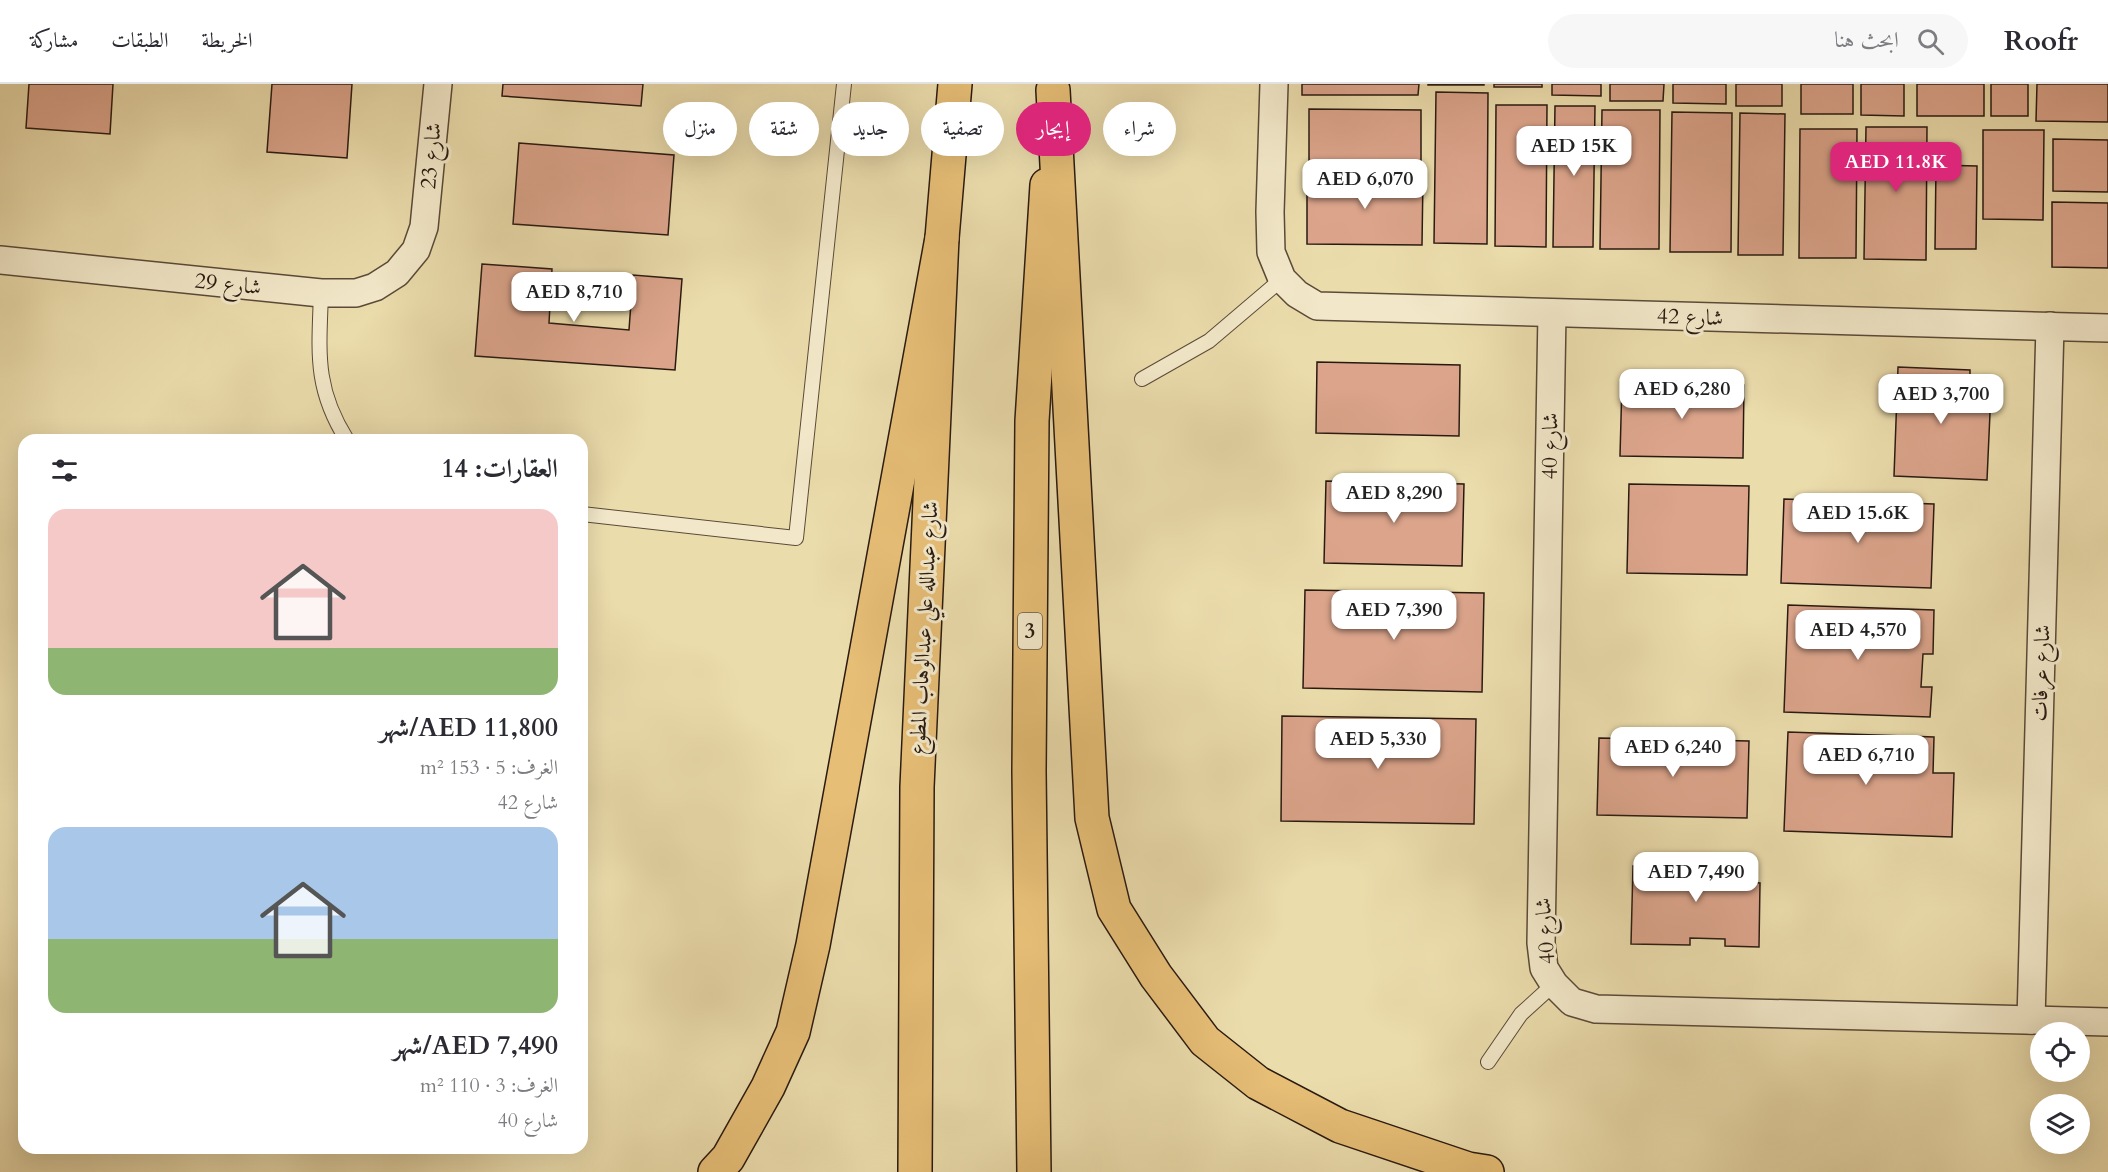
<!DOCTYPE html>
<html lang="ar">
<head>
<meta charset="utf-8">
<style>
  body { margin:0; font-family:Cardo,Amiri,serif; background:#f7f7f7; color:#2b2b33; direction:rtl; height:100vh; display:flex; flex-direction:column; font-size:22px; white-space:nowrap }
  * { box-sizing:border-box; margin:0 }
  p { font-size:20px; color:#7c7c81 }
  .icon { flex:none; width:33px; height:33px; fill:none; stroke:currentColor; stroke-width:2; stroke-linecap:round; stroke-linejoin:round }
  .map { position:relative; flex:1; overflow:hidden; direction:ltr }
  .drawer { position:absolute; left:18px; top:350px; width:570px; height:720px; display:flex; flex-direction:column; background:#fff; border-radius:18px; box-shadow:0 6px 24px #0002; direction:rtl }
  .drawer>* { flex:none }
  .hud { position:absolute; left:606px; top:18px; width:570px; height:54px; direction:rtl; display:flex; gap:12px }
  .buttons { position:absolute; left:2030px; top:938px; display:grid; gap:12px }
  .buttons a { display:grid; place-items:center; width:60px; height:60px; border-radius:50%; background:#fff; box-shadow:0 6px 24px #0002; font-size:30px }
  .price { position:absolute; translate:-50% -51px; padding:0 14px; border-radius:12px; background:#fff; color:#222; font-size:20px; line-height:39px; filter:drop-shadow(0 2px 3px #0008) }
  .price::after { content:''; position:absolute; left:50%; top:36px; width:18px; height:14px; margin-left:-9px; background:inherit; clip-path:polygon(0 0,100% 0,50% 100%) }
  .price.active { background:#db2777; color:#fff }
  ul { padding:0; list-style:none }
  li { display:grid; align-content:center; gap:12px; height:318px; padding:0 30px }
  li span { display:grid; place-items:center; height:186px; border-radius:18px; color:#555 }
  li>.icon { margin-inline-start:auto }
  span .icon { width:108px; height:108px; fill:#fffc; stroke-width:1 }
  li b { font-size:26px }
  h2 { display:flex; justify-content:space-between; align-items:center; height:72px; padding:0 30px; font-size:26px }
  .pill { padding:0 21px; border-radius:27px; background:#fff; box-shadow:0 6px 24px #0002; font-size:21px; line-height:54px }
  .pill.active { background:#db2777; color:#fff }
  header { display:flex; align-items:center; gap:36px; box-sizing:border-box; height:84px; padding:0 30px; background:#fff; border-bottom:2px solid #e1e1e2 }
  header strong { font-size:28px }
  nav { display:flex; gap:33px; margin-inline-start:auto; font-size:21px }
  .search { width:420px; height:54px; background:#f7f7f7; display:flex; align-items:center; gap:15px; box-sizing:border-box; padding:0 21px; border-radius:33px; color:#7c7c81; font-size:22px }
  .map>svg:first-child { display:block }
</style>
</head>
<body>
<header>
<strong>Roofr</strong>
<div class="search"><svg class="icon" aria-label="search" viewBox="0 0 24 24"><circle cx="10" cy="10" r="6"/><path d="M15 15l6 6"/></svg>ابحث هنا</div>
<nav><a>الخريطة</a><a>الطبقات</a><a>مشاركة</a></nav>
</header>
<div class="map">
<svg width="2108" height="1088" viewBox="0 0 2108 1088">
  <rect width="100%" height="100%" fill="#ebdcac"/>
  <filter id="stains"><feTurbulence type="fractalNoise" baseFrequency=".00333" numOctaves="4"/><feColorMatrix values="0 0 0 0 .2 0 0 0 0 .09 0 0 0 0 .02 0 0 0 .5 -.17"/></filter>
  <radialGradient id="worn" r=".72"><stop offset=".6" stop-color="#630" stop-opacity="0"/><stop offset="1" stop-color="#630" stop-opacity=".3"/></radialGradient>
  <g fill="#dba48b" stroke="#291a11" stroke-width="1.5">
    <polygon points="29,0 113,0 110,50 26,44"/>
    <polygon points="272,0 352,0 347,74 267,68"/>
    <polygon points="503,0 643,0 641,22 502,12"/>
    <polygon points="1302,0 1419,0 1418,11 1302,11"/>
    <rect x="1428" y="0" width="56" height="1"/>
    <rect x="1494" y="0" width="48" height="3"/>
    <polygon points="1552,0 1601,0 1601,12 1552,11"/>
    <polygon points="1610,0 1664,0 1663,17 1610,17"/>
    <polygon points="1673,0 1726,0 1726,20 1673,19"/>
    <rect x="1736" y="0" width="46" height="22"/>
    <rect x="1801" y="0" width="52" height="30"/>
    <polygon points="1861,0 1904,0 1904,32 1861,31"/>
    <rect x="1917" y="0" width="67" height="32"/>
    <rect x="1991" y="0" width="37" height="32"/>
    <polygon points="2037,0 2108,0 2108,38 2036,37"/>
    <polygon points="1436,8 1488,9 1487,160 1434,159"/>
    <polygon points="1496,21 1547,21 1546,163 1495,162"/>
    <polygon points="1555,22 1595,22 1593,163 1553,163"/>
    <polygon points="1309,25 1421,26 1421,86 1309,85"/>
    <polygon points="1602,26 1660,26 1659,165 1600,165"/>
    <polygon points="1672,28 1732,29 1731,168 1670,168"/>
    <polygon points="1740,29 1785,30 1783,171 1738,171"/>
    <polygon points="1866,43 1927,43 1926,176 1864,175"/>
    <polygon points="1800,45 1857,45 1856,174 1799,174"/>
    <polygon points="1983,46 2044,46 2043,136 1983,135"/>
    <polygon points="2053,55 2108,56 2108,108 2053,107"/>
    <polygon points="519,59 674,71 668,151 513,140"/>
    <polygon points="1936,81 1977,82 1976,165 1935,165"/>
    <polygon points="1307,91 1423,93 1422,161 1307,160"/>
    <polygon points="2052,118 2108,119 2108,184 2052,183"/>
    <polygon points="482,180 552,185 549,239 629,246 633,191 682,195 675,286 475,272"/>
    <polygon points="1317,278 1460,281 1459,352 1316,349"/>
    <polygon points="1898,283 1970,286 1970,300 1987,300 1987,307 1991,307 1987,396 1894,392"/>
    <polygon points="1622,298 1744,301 1743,374 1620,372"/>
    <polygon points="1326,397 1464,400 1462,482 1324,479"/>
    <polygon points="1629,400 1749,402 1747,491 1627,489"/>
    <polygon points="1784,415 1934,420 1931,504 1781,499"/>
    <polygon points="1305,506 1484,509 1482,608 1303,604"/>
    <polygon points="1788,521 1934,526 1933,570 1923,570 1921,603 1932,603 1930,633 1784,628"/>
    <polygon points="1282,632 1476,635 1474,740 1281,737"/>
    <polygon points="1788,648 1934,653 1933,689 1954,689 1952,753 1784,747"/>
    <polygon points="1599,654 1749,657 1747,734 1597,731"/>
    <polygon points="1690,769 1743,770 1743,798 1760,799 1759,863 1725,862 1725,855 1690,854 1690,861 1631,860 1633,782 1690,783"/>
  </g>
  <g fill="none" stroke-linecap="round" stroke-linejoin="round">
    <g stroke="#5a4a38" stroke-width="16">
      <g id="service">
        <path d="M321 209C319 268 314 304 347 356"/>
        <polyline points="1142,295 1209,257 1282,195"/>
        <polyline points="582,430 796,454 844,0"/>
        <polyline points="1488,978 1521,930 1554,900"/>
      </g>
    </g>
    <g stroke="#5a4a38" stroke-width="30">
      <g id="minor">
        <polyline points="1274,0 1270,128 1271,168 1282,195 1297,210 1317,222 2108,244"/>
        <polyline points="0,176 321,209 356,209 375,203 397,189 416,166 424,143 438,0"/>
        <polyline points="1552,229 1541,859 1544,884 1554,900 1572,918 1596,925 2108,938"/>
        <polyline points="2031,936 2050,242"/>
      </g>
    </g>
    <g stroke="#291a11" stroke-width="36">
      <g id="primary">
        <polyline points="915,1088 917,703 942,154 955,0"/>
        <polyline points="1034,1088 1029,687 1032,337 1047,101"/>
      </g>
    </g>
    <g stroke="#291a11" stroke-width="36">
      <g id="motorway">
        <polyline points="1053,6 1092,734 1114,825 1156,892 1205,957 1258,999 1340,1042 1468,1085 1487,1088"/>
        <polyline points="715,1088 728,1074 768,1003 793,948 813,861 942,154"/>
      </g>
    </g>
    <use href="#service" stroke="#f2e8c9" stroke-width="14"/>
    <use href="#minor" stroke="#f2e8c9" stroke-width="27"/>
    <use href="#primary" stroke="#e6be76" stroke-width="33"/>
    <use href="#motorway" stroke="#e6be76" stroke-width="33"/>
  </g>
  <g text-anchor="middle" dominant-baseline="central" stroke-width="6" stroke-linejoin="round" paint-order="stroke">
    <rect fill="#f2e8c9" stroke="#655848" stroke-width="1.5" x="1018" y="529" width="24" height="36" rx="4.5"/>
    <g font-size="21" font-weight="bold" fill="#291a11">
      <text x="1030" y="547">3</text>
    </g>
    <g font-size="22" fill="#291a11" stroke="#f2e8c9">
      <text transform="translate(431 72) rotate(-85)">شارع 23</text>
      <text transform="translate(228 200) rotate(6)">شارع 29</text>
      <text transform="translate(1690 233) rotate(2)">شارع 42</text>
      <text transform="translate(1550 362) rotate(-89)">شارع 40</text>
      <text transform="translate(924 544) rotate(-87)">شارع عبدالله علي عبدالوهاب المطوع</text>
      <text transform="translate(2041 589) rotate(-88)">شارع عرفات</text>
      <text transform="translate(1545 847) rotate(-94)">شارع 40</text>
    </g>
  </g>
  <rect width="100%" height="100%" filter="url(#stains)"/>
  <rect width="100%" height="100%" fill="url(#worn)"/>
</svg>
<div class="buttons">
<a><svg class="icon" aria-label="locate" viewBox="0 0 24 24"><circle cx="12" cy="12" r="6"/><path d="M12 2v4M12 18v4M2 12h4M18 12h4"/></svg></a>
<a><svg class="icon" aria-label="layers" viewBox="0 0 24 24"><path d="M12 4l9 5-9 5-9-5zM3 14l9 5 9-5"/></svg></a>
</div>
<b class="price" style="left:1574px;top:93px">AED 15K</b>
<b class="price active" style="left:1896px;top:109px">AED 11.8K</b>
<b class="price" style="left:1365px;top:126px">AED 6,070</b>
<b class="price" style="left:574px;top:239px">AED 8,710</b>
<b class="price" style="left:1682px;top:336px">AED 6,280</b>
<b class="price" style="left:1941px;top:341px">AED 3,700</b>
<b class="price" style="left:1394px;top:440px">AED 8,290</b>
<b class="price" style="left:1858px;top:460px">AED 15.6K</b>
<b class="price" style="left:1394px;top:557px">AED 7,390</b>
<b class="price" style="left:1858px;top:577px">AED 4,570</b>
<b class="price" style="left:1378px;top:686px">AED 5,330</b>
<b class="price" style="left:1673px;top:694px">AED 6,240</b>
<b class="price" style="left:1866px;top:702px">AED 6,710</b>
<b class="price" style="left:1696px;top:819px">AED 7,490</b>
<div class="hud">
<a class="pill">شراء</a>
<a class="pill active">إيجار</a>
<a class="pill">تصفية</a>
<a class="pill">جديد</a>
<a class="pill">شقة</a>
<a class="pill">منزل</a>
</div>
<section class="drawer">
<h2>العقارات: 14<svg class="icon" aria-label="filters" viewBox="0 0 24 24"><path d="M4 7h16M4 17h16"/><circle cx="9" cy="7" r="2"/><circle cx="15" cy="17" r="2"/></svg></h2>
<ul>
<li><span style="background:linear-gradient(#f6c9c9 75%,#8fb573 0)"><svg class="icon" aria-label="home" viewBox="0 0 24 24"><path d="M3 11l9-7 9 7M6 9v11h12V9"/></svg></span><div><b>AED 11,800/شهر</b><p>الغرف: 5 · 153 m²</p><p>شارع 42</p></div></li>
<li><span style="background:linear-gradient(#a9c7e8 60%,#8fb573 0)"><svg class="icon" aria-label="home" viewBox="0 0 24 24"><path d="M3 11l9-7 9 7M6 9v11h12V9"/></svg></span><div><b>AED 7,490/شهر</b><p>الغرف: 3 · 110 m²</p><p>شارع 40</p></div></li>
</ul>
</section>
</div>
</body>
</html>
